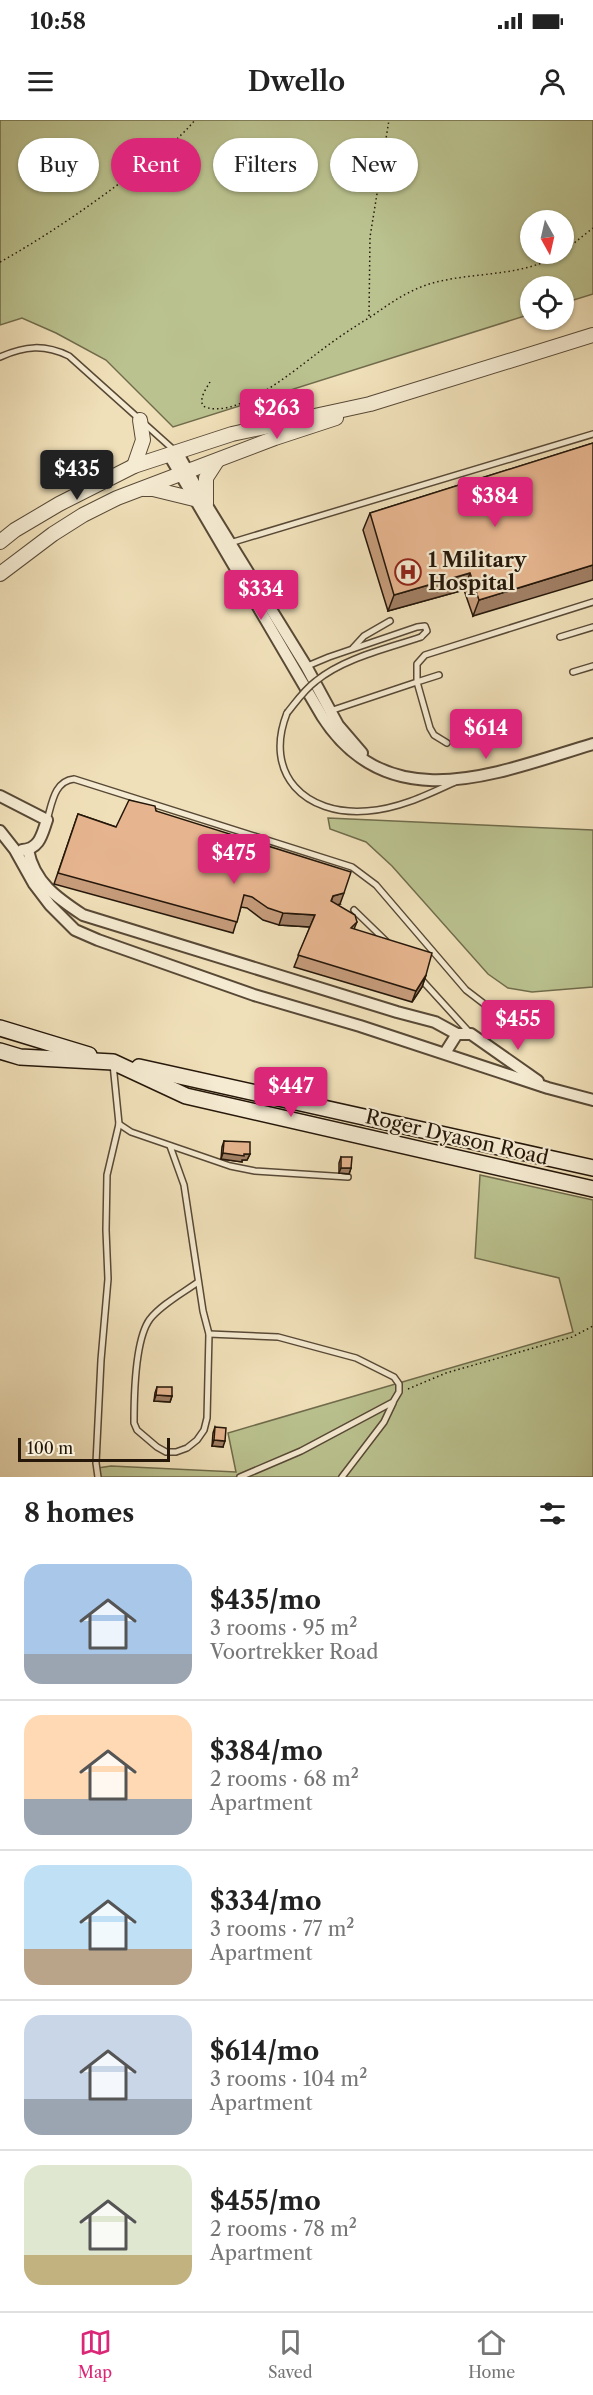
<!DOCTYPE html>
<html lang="en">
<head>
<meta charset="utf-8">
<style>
  body { margin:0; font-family:"Libre Caslon Text",serif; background:#f6f6f6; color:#222; height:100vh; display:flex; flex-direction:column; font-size:22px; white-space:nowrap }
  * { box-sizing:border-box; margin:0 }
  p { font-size:20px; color:#767676 }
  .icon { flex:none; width:33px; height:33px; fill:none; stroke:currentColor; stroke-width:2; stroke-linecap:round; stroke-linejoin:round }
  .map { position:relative; height:1357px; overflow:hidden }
  .panel { display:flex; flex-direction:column; background:#fff; flex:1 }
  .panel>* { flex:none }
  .banner { position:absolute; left:18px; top:18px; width:558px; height:54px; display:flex; gap:12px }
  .needle { width:39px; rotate:172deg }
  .fabs { position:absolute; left:520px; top:90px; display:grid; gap:12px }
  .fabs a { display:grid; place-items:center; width:54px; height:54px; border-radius:50%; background:#fff; box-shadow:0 2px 4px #0004; font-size:30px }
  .scale { position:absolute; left:18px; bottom:15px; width:152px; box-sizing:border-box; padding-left:6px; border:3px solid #25170a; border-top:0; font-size:16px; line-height:21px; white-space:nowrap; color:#25170a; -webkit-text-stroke:4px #f5ebd2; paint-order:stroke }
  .price { position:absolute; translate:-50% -51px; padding:0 14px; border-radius:6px; background:#db2777; color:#fff; font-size:20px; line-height:39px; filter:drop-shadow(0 2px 3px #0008) }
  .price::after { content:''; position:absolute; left:50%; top:36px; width:18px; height:14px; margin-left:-9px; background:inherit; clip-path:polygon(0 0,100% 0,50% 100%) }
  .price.current { background:#222; color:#fff }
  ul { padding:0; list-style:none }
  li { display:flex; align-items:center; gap:18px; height:150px; padding:0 24px }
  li+li { border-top:2px solid #e0e0e0 }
  li span { display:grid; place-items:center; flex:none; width:168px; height:120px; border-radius:18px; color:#555 }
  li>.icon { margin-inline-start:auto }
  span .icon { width:72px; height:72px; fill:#fffc; stroke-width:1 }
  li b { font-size:26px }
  h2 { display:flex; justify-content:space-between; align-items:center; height:72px; padding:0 24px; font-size:26px }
  .chip { padding:0 21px; border-radius:27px; background:#fff; box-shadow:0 2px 4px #0004; font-size:21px; line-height:54px }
  .chip.current { background:#db2777; color:#fff }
  .status { display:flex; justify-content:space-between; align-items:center; height:42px; padding:0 30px; background:#fff; direction:ltr }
  .status svg { height:16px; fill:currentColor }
  header { display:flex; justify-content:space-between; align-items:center; height:78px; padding:0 24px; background:#fff; font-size:27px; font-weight:600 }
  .tab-bar { display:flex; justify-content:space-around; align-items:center; height:84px; border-top:2px solid #e0e0e0; background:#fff; font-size:16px; color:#767676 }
  .tab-bar a { display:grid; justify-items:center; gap:3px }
  .tab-bar .current { color:#db2777 }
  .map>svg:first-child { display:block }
</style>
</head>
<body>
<div class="status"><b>10:58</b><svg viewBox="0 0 49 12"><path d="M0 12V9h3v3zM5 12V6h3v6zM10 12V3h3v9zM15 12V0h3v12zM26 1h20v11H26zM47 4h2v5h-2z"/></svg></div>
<header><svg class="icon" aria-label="menu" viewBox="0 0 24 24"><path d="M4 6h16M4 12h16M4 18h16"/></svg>Dwello<svg class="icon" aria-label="person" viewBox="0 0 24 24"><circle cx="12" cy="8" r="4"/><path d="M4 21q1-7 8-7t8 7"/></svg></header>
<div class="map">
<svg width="593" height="1357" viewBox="0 0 593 1357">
  <rect width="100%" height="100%" fill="#f0e0b9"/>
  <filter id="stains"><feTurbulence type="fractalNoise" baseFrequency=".00333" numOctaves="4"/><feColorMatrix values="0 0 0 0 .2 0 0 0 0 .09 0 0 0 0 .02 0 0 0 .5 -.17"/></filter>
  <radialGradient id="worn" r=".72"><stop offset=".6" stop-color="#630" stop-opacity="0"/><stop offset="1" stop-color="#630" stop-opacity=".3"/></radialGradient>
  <g fill="#bac28f" stroke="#706c4c" stroke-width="1.5" fill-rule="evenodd">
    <path d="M0 0H593V174L564 183V166H531V194L173 307 106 240 56 213 22 198 0 205ZM531 100H564V134H531Z"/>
    <polygon points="328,698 593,710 593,867 532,872 508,868 488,854 392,746 366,722 330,709"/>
    <polygon points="480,1055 593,1080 593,1357 98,1357 98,1348 111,1346 236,1352 228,1313 573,1212 559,1158 475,1138"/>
  </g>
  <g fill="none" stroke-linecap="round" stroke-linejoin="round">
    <g stroke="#584936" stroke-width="8">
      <g id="service">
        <path d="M0 237C25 226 44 224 69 236L175 331"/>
        <polyline points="230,423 593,314"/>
        <polyline points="560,517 593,507"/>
        <polyline points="353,528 364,516 390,501"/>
        <polyline points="305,547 329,537 417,507 425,506 427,511 421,517"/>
        <polyline points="573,552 593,546"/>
        <polyline points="439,555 417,562 430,608 434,615 447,623"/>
        <polyline points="330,591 417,562 417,544 425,535 593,482"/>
        <path d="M287 593C263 654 305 696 367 691 398 689 427 675 455 662"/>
        <path d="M47 700C52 684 54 661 74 659L352 747 376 765 466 870 496 893 508 897 533 901"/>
        <polyline points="354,790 387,822"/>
        <polyline points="420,858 470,913"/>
        <polyline points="119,1004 131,1012 230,1046 255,1051 348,1057"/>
        <path d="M170 1026 184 1065 203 1191 209 1214 207 1298 204 1310 197 1320 187 1328 176 1332H166L157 1327 137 1310 134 1303C134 1277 135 1219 150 1199 162 1184 183 1173 198 1162"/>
        <polyline points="209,1214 278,1217 356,1238 394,1257 399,1264 399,1272 393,1282 301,1331 240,1357"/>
        <polyline points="98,1357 96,1343 101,1240 108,1159 106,1110 107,1055 119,1004 113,944"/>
        <polyline points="342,1357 384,1302 393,1283"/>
      </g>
    </g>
    <g stroke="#584936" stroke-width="14">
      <g id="minor">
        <polyline points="177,332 206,384 306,546 338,605 362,633"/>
        <path d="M169 335 322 596C389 701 499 652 593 624"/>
        <path d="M0 676 47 700C42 714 40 729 22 730"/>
        <polyline points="0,711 15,730 34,764 50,785 75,810 98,820 254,875 360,906 548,968 593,980"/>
        <path d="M28 730C34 762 57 778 83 795L397 892 435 902 457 914 445 933"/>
        <polyline points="457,914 471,914 538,961"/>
      </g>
    </g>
    <g stroke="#584936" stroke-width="16">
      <g id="tertiary">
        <polyline points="134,346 143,320 140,300"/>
        <polyline points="144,369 153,369 194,379"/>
        <polyline points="206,384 206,358 217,341"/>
        <polyline points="0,422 15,410 59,384 134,346 232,314 370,284 593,215"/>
        <polyline points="0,454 53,414 83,395 117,378 275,318 336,298"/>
      </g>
    </g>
    <g stroke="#25170a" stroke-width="18">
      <g id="secondary">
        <polyline points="0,908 89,935"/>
        <polyline points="0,931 20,937 113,942 186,976 593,1069"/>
        <polyline points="139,947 593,1048"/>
      </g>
    </g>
    <g stroke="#25170a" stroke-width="1.5" stroke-dasharray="1.5 3" stroke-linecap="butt">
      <polyline points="564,131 593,108"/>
      <path d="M0 142C45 117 87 88 128 57 151 40 177 22 195 0"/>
      <polyline points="369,196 370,117 389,0"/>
      <path d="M210 262C206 269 199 278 203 286 234 301 291 253 315 235 333 221 352 208 372 196 393 181 415 166 441 161 481 152 524 156 560 134"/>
      <polyline points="408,1269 446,1253 572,1217 593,1206"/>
    </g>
    <use href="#service" stroke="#f5ebd2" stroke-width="5"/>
    <use href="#minor" stroke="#f5ebd2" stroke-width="10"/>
    <use href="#tertiary" stroke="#f5ebd2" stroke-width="14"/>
    <use href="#secondary" stroke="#f5ebd2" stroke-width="15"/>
    <g stroke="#584936" stroke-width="8" stroke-linecap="butt">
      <path id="service-bridge" d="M287 593C296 582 304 570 316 561 344 538 386 529 421 517"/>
    </g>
    <use href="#service-bridge" stroke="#f5ebd2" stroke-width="5"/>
  </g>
  <g fill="#c69c7b" stroke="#25170a" stroke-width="1.5">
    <polygon points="593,323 473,496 464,470 388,491 363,410 370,393"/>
    <polygon points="156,691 340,784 337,785 357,802 354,809 426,855 422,867 412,882 294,847 310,807 279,805 263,800 247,788 241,787 233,813 54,764 78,694 116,707"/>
    <polygon points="224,1021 250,1034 247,1040 242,1040 242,1042 221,1039 222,1027"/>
    <polygon points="341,1037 351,1048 349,1054 339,1053 339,1043"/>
    <polygon points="157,1267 172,1276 170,1282 154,1281 155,1273"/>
    <polygon points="215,1307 223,1327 212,1326 213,1313"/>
  </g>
  <g fill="#a17f64" stroke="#25170a" stroke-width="1.5">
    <polygon points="593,445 593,460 473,496 479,480"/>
    <polygon points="470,453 464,470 388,491 394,475"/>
    <polygon points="344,773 340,784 329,788 333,776"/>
    <polygon points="283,793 315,795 310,807 279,805"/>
    <polygon points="426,855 422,867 412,882 416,871"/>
    <polygon points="223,1033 244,1034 250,1034 247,1040 242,1040 242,1042 221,1039"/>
    <polygon points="341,1048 351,1048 349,1054 339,1053"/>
    <polygon points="156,1275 172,1276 170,1282 154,1281"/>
    <polygon points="214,1320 225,1321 223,1327 212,1326"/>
  </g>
  <g fill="#e6b58f" stroke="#25170a" stroke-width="1.5">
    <polygon points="593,323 593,445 479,480 470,453 394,475 370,393"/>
    <polygon points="129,680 155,686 156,691 351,752 344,773 333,776 331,781 355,795 357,802 351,808 432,833 426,855 416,871 298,835 315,795 283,793 268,788 252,777 244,775 237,802 58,753 78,694 116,707"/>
    <polygon points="224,1021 250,1022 250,1034 244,1034 244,1036 223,1033"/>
    <polygon points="341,1037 352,1037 351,1048 341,1048"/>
    <polygon points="157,1267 172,1267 172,1276 156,1275"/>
    <polygon points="215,1307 226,1308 225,1321 214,1320"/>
  </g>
  <defs>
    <g id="hospital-ring" transform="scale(1.35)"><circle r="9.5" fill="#f5ebd2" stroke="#8f2418" stroke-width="1.5"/><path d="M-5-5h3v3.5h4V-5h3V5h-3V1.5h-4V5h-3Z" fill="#8f2418"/></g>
  </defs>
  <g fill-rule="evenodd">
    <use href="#hospital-ring" x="408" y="452"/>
  </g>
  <g text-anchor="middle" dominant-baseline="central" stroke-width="4.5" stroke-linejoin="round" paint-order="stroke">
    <g font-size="20" font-weight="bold" fill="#25170a" stroke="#f5ebd2" text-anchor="start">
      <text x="428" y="440">1 Military<tspan x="428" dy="23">Hospital</tspan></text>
    </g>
    <g font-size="20" fill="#25170a" stroke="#f5ebd2">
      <text transform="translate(457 1017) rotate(13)">Roger Dyason Road</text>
    </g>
  </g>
  <rect width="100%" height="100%" filter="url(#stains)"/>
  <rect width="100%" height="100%" fill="url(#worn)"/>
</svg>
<div class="fabs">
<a><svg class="needle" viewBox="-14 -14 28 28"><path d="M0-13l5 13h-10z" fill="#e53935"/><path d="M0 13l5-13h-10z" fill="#767676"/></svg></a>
<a><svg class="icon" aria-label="locate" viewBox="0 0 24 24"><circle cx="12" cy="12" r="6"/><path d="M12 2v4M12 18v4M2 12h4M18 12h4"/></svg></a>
</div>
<div class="scale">100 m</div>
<b class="price" style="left:277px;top:320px">$263</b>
<b class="price current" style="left:77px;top:381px">$435</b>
<b class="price" style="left:495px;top:408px">$384</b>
<b class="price" style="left:261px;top:501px">$334</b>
<b class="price" style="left:486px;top:640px">$614</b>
<b class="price" style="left:234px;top:765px">$475</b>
<b class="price" style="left:518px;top:931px">$455</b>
<b class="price" style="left:291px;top:998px">$447</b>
<div class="banner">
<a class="chip">Buy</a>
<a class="chip current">Rent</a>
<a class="chip">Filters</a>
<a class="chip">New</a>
</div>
</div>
<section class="panel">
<h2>8 homes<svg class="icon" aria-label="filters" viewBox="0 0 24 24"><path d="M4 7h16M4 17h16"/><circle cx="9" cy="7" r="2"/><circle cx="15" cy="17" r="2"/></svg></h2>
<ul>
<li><span style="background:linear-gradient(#a9c7e8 75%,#9aa5b1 0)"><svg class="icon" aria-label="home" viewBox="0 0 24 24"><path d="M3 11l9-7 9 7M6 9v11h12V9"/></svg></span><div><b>$435/mo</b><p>3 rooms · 95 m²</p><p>Voortrekker Road</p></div></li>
<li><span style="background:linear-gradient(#ffd9b3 70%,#9aa5b1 0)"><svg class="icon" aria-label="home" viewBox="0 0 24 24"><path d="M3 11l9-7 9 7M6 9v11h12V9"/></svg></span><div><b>$384/mo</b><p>2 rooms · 68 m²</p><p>Apartment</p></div></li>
<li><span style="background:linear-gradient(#bfe0f5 70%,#b9a48a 0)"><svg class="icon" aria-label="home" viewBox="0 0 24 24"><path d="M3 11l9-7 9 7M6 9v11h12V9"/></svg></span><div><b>$334/mo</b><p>3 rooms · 77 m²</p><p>Apartment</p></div></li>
<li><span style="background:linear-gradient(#c9d6e8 70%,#9aa5b1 0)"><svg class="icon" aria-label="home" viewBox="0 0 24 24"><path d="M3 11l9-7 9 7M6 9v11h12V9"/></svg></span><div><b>$614/mo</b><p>3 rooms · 104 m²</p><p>Apartment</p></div></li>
<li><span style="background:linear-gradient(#dfe7d0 75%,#c2b280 0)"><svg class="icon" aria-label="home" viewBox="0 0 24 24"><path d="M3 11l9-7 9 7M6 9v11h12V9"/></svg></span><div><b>$455/mo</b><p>2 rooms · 78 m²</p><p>Apartment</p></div></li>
</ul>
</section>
<nav class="tab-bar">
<a class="current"><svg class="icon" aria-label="map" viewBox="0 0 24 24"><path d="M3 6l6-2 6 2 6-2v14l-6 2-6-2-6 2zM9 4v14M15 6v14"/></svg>Map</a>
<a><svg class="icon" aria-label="saved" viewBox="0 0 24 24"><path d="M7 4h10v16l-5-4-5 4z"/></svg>Saved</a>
<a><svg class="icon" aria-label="home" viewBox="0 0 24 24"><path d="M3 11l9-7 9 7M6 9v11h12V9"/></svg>Home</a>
</nav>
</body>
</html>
